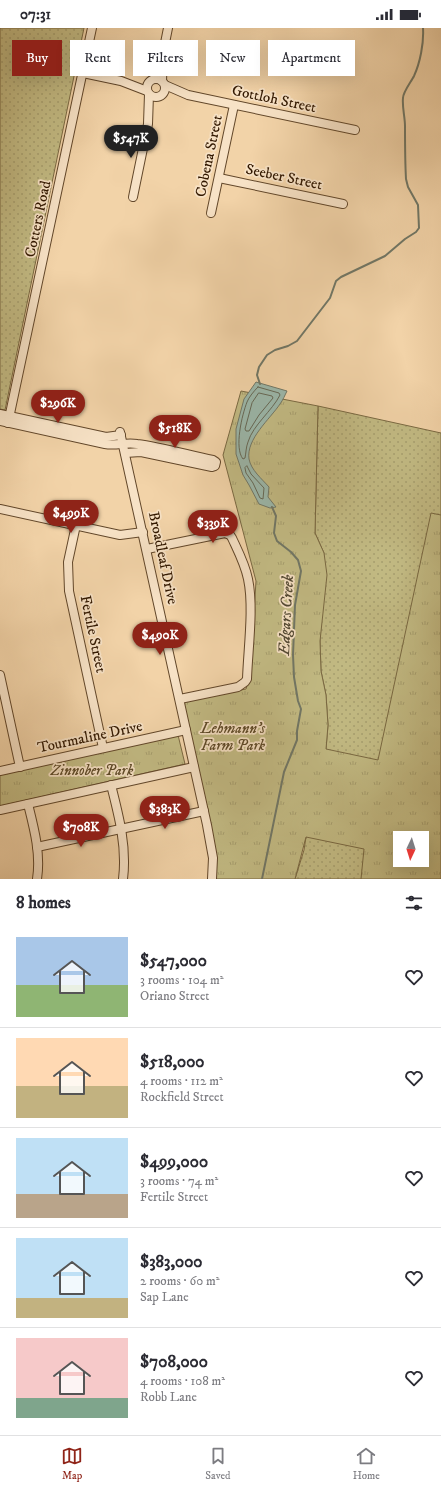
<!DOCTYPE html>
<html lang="en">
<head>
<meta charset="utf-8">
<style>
  body { margin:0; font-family:"IM FELL DW Pica",serif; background:#f2f2f3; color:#2b2b33; height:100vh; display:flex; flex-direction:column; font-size:15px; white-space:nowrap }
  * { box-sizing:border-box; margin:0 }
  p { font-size:13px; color:#7c7c81 }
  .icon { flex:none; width:22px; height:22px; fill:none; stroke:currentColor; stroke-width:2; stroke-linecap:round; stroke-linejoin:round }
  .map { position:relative; height:851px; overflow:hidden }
  .sheet { display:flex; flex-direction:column; background:#fff; flex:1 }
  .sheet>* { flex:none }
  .hud { position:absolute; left:12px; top:12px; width:417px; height:36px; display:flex; gap:8px }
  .needle { width:26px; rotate:184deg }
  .buttons { position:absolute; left:393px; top:803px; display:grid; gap:8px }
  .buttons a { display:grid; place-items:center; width:36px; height:36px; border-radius:0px; background:#fff; box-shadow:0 4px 16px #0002; font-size:20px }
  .price { position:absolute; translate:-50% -34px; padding:0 9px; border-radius:14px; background:#8f2418; color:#fff; font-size:13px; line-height:26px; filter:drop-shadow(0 1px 2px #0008) }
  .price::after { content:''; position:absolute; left:50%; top:24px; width:12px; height:9px; margin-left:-6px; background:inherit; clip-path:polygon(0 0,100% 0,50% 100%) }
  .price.active { background:#222; color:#fff }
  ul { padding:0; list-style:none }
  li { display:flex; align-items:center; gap:12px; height:100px; padding:0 16px }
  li+li { border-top:1px solid #e1e1e2 }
  li span { display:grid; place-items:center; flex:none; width:112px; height:80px; border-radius:0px; color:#555 }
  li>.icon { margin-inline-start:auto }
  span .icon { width:48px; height:48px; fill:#fffc; stroke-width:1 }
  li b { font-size:17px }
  h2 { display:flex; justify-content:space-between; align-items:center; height:48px; padding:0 16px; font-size:17px }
  .chip { padding:0 14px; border-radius:0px; background:#fff; box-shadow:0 4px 16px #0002; font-size:14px; line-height:36px }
  .chip.active { background:#8f2418; color:#fff }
  .status { display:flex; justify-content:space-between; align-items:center; height:28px; padding:0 20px; background:#fff; direction:ltr }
  .status svg { height:11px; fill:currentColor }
  .dock { display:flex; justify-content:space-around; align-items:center; height:56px; border-top:1px solid #e1e1e2; background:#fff; font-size:11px; color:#7c7c81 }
  .dock a { display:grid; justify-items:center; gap:2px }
  .dock .active { color:#8f2418 }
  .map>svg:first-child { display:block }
</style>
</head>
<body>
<div class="status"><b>07:31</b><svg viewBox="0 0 49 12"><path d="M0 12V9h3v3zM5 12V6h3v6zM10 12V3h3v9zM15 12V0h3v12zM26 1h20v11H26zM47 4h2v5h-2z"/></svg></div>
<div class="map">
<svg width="441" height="851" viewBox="0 0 441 851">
  <defs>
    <pattern id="grass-dots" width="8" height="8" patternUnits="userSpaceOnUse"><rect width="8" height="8" fill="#c2ba83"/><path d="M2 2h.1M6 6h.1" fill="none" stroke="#a79f6f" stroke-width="1.8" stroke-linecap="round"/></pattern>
    <pattern id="park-tufts" width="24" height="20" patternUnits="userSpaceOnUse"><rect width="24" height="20" fill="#c2ba83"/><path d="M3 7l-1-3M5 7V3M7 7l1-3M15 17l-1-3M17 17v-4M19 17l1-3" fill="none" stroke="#a79f6f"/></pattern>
  </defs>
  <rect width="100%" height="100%" fill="#f2d3a8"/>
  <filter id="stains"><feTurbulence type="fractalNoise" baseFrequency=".005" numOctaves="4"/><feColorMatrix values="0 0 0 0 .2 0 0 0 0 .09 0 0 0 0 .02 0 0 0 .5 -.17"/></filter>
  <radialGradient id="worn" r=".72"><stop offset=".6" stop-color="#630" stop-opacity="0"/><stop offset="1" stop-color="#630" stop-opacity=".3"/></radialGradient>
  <g fill="url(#grass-dots)" stroke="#7a6942" fill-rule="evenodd">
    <polygon points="0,0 84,0 5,382 0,381"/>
    <path d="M318 378 441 405V851H295L304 822 306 809 323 757 328 697 326 667 321 643 320 613 322 581 324 525 315 505ZM400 810H422V832H400Z"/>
  </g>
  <g fill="url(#park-tufts)" stroke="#7a6942" fill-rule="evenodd">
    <path d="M241 363 318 378 315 505 324 525 327 547 320 613 321 643 326 667 328 697 326 721 378 732 431 485 441 487V851H361L364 821 306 809 295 851H215L183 677 187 673 246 661 250 648 256 553 223 427ZM400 810H422V832H400Z"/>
    <polygon points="178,707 185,736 0,778 0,747"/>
  </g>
  <path fill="#9bb7aa" stroke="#717766" d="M256 354 287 363C285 367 283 372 280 376 270 391 246 411 249 431 251 442 262 451 269 459L268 469 276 479 270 480 259 476 249 457 243 447 236 426V401L244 371Z"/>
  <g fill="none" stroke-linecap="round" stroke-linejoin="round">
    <g stroke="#666855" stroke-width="1">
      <path d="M258 359 279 365 280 367C272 383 253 397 248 414 246 419 246 425 245 430L243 431C234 420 242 387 247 374 249 369 254 363 258 359Z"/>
      <polygon points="259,365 272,368 273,370 259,387 249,403 246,403 245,401 252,375"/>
      <polygon points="247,438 251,446 264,460 263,471 260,470 253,455 246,445 245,440"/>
    </g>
    <g stroke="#717766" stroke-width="2">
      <path d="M260 356 257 347 259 339 267 327 275 322 288 318 297 313 330 270 336 253 341 249 385 228 405 211 416 204 419 200 418 177 408 159 406 151C405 133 405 115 405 98 405 89 402 79 403 70 403 64 411 54 414 48 420 35 424 15 423 0"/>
      <polyline points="262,851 284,744 297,712 297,703 301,681 298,673 294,649 293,627 295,577 301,543 298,532 291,524 277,513 274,505 276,488 272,479"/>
    </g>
    <g stroke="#62472a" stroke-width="10">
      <g id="minor">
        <polyline points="83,45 121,53 147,63"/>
        <circle cx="156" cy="60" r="9"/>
        <polyline points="162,53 163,25 168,0"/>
        <polyline points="165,57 188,67 355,102"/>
        <polyline points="219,150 343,176"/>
        <polyline points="133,169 148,96 149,66"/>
        <polyline points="211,185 234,77"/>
        <polyline points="0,386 106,409 121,407"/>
        <path d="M0 393 105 416C116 418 126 414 137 416 162 419 188 427 213 432L216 434 215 438 212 439 141 424 125 425"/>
        <polyline points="8,395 92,0"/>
        <polyline points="120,404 207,797 213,830 212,851"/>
        <polyline points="0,481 120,507 143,504"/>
        <polyline points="76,497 68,534 69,563 103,720"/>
        <path d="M147 521 225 505 230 507 232 510C238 523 245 536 248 551 254 579 248 621 247 651L245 654 238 659 180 671"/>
        <polyline points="0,647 20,739"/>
        <polyline points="0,743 186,702"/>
        <path d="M111 757C119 788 127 819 123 851"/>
        <path d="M28 776C34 800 41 826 37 851"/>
        <polyline points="0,782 194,739"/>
        <polyline points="37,819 204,783"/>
      </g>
    </g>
    <use href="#minor" stroke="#f7e2c6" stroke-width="8"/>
  </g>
  <g text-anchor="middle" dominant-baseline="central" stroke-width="3.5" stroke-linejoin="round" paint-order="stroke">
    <g font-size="15" fill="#321800" stroke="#f7e2c6">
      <text transform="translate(274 71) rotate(12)">Gottloh Street</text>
      <text transform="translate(209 128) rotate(-78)">Cobena Street</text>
      <text transform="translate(284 149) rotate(12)">Seeber Street</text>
      <text transform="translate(38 191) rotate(-78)">Cotters Road</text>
      <text transform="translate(163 530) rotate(78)">Broadleaf Drive</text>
      <text transform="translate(93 606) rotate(78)">Fertile Street</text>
      <text transform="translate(90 709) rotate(-12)">Tourmaline Drive</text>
    </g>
    <g font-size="15" font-style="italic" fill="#5d4927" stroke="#f7e2c6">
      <text x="233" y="700">Lehmann’s<tspan x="233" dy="17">Farm Park</tspan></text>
      <text x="92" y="742">Zinnober Park</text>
    </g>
    <g font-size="16" font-style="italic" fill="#524833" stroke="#f7e2c6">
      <text transform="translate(286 587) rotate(-87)">Edgars Creek</text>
    </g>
  </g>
  <rect width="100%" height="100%" filter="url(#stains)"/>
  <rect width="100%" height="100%" fill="url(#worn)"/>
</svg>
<div class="buttons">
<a><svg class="needle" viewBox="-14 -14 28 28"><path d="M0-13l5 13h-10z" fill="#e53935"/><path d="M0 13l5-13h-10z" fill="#7c7c81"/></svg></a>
</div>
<b class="price active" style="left:131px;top:131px">$547K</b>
<b class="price" style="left:58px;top:396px">$296K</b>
<b class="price" style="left:175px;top:421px">$518K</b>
<b class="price" style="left:71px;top:506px">$499K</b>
<b class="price" style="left:213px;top:516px">$339K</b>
<b class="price" style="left:160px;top:628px">$490K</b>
<b class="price" style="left:165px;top:802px">$383K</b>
<b class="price" style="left:81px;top:820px">$708K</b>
<div class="hud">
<a class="chip active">Buy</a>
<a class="chip">Rent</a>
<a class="chip">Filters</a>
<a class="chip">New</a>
<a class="chip">Apartment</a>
</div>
</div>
<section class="sheet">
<h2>8 homes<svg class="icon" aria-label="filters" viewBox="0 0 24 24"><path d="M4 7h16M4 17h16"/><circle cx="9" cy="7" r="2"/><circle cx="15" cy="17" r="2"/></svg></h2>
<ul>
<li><span style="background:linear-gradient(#a9c7e8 60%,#8fb573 0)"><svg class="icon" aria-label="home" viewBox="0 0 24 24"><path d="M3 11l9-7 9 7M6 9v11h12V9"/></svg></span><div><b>$547,000</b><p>3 rooms · 104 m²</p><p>Oriano Street</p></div><svg class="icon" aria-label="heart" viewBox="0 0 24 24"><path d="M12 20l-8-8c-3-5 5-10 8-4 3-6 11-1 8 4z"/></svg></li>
<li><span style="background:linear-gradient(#ffd9b3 60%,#c2b280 0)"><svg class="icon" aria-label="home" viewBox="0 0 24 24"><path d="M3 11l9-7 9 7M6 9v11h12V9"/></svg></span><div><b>$518,000</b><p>4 rooms · 112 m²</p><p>Rockfield Street</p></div><svg class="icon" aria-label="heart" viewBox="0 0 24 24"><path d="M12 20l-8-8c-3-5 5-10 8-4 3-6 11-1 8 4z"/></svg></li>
<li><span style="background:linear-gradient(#bfe0f5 70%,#b9a48a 0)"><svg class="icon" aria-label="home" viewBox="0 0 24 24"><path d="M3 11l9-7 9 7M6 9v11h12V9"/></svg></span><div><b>$499,000</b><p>3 rooms · 74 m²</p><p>Fertile Street</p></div><svg class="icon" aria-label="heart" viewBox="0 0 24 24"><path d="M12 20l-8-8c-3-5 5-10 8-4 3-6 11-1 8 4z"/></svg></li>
<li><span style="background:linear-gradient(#bfe0f5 75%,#c2b280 0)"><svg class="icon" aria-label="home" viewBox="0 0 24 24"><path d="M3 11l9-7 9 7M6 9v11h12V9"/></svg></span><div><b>$383,000</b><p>2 rooms · 60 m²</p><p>Sap Lane</p></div><svg class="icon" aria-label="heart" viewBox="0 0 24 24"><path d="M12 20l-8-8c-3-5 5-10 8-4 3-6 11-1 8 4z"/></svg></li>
<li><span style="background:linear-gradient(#f6c9c9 75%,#7fa58c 0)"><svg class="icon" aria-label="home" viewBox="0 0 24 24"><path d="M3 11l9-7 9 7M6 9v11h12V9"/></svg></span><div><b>$708,000</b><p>4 rooms · 108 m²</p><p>Robb Lane</p></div><svg class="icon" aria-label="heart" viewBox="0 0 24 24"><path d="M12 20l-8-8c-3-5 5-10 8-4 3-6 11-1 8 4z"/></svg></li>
</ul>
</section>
<nav class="dock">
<a class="active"><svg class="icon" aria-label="map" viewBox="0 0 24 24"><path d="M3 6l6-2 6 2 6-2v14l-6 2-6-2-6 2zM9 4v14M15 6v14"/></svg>Map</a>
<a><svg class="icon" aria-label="saved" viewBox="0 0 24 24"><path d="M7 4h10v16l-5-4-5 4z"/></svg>Saved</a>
<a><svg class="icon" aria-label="home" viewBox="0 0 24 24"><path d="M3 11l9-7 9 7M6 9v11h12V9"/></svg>Home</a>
</nav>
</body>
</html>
